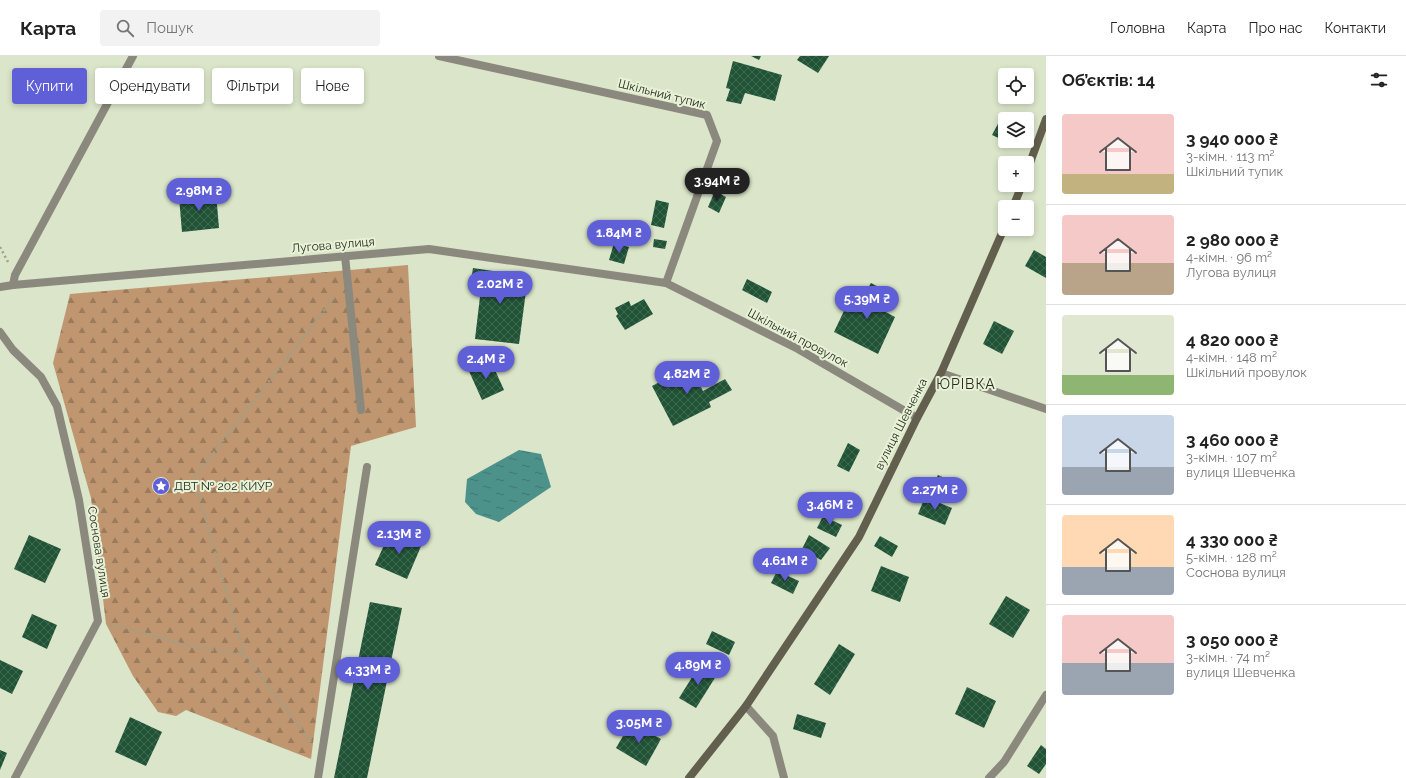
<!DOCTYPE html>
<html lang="uk">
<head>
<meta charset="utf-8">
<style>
  body { margin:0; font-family:Raleway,sans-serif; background:#f2f2f2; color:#222; height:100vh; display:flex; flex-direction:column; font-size:15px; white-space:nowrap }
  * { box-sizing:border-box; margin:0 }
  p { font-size:13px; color:#767676 }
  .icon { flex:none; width:22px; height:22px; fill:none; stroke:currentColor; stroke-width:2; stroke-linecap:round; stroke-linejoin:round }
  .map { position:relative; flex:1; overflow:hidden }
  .side { display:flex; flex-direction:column; background:#fff; width:360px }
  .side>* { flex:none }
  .banner { position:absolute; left:12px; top:12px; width:380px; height:36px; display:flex; gap:8px }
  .tools { position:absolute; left:998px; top:12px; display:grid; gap:8px }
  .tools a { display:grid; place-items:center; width:36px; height:36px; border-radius:4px; background:#fff; box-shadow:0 2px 6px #0003; font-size:20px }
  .price { position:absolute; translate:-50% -34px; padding:0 9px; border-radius:14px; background:#5f5fd7; color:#fff; font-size:13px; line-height:26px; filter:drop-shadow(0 1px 2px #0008) }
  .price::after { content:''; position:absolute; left:50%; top:24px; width:12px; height:9px; margin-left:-6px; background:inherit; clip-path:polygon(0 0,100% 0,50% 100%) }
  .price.on { background:#222; color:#fff }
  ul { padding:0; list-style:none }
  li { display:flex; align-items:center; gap:12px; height:100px; padding:0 16px }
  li+li { border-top:1px solid #e0e0e0 }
  li span { display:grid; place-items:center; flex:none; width:112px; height:80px; border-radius:4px; color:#555 }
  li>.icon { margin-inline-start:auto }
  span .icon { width:48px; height:48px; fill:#fffc; stroke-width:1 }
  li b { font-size:17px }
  h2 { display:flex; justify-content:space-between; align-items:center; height:48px; padding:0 16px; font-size:17px }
  .chip { padding:0 14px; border-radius:4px; background:#fff; box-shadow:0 2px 6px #0003; font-size:14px; line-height:36px }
  .chip.on { background:#5f5fd7; color:#fff }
  header { display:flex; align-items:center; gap:24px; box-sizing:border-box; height:56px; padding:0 20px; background:#fff; border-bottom:1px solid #e0e0e0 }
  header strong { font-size:19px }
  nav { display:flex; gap:22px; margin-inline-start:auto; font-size:14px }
  .search { width:280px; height:36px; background:#f2f2f2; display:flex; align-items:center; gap:10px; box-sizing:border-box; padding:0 14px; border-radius:4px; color:#767676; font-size:15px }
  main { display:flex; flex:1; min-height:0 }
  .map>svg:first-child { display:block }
</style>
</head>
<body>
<header>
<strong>Карта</strong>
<div class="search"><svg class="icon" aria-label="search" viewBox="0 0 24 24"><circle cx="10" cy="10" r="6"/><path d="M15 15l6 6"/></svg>Пошук</div>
<nav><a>Головна</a><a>Карта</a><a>Про нас</a><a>Контакти</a></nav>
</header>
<main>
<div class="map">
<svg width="1046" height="722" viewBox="0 0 1046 722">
  <defs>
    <pattern id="forest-firs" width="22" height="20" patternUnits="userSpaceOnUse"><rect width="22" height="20" fill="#bf966f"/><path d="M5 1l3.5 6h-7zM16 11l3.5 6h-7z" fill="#9b7b5b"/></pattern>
    <pattern id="water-ripples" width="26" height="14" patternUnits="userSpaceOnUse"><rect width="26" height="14" fill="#4c928b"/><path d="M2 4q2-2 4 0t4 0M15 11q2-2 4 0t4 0" fill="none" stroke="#3f7771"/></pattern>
    <pattern id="building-cross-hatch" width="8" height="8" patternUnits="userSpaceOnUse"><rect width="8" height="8" fill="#215337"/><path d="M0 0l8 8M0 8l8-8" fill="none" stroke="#406952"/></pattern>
  </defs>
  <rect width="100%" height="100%" fill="#dae5c9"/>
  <polygon fill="url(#forest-firs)" points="408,209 416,371 351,390 311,703 186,654 176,660 158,656 133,620 106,568 91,442 53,307 70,238"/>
  <polygon fill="url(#water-ripples)" points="519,394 541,398 551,431 499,466 476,458 465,446 467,423"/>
  <g fill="url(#building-cross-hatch)">
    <polygon points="751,0 761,0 759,4"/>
    <polygon points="800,0 829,0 818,17 797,4"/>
    <polygon points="733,5 782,19 775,45 745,37 741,48 726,45 730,33 726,32"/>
    <polygon points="1000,64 1005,66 1005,85 992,79"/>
    <polygon points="1005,85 1021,85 1018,91"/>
    <polygon points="715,135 726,141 719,157 708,151"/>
    <polygon points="216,137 219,172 182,176 179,141"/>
    <polygon points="656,144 669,147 664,172 651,169"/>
    <polygon points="654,183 667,185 665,193 653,191"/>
    <polygon points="614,187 629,191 624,208 609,204"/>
    <polygon points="1034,194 1046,201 1046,222 1025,210"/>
    <polygon points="473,212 528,220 519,288 475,283 481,232 470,230"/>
    <polygon points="747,223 772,236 767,247 742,234"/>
    <polygon points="871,227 890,237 882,254 895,261 878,298 834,276 851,240 860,245"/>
    <polygon points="644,243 653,258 625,274 616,260 618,258 615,252 629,245 631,250"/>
    <polygon points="994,265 1014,275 1002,298 983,288"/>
    <polygon points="490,303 504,334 482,344 468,313"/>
    <polygon points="690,310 703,335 725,323 732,334 709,346 711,351 673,370 652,330"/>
    <polygon points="848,387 860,394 849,416 837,410"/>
    <polygon points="938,419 960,429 952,445 930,435"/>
    <polygon points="925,441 952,452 945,469 918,458"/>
    <polygon points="823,460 842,469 836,481 817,472"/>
    <polygon points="391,474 422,488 407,523 375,509"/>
    <polygon points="29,479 61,493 45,527 14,513"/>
    <polygon points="809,479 830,492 821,504 814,500 809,510 802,506 807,497 802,493"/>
    <polygon points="880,480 898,490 892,501 874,490"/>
    <polygon points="881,510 909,521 900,546 871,535"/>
    <polygon points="777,515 799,525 793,538 771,527"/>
    <polygon points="1006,540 1030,554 1013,582 989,568"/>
    <polygon points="370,546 402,552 367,722 334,722"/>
    <polygon points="32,558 57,569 47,593 22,581"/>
    <polygon points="712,575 735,586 729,599 706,588"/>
    <polygon points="839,588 855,598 830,639 814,628"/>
    <polygon points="0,604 23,615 12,638 0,632"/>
    <polygon points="701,607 718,617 696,652 679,642"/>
    <polygon points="967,631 996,645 984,672 955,658"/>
    <polygon points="797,658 826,667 821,682 793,673"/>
    <polygon points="130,661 162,676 146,710 115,696"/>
    <polygon points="631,666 661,683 646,710 616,692"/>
    <polygon points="1041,689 1046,693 1046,708 1039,718 1027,710"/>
    <polygon points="0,694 7,697 0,714"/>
  </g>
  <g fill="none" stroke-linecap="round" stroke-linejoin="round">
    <g stroke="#99a28c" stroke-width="2.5" stroke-dasharray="2 3" stroke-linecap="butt">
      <polyline points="0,191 8,206"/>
      <polyline points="110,568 194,591 244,598"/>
      <polyline points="311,686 244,598 194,422 336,239"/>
    </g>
    <g stroke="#8b887d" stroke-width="8">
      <polyline points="439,0 707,59 717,85 666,227"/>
      <polyline points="345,200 361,354"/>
      <polyline points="13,229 15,219 133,0"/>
      <polyline points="0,231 13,229 429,193 666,227 798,293 917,362"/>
      <polyline points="0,276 13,294 41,321 57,350 79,444 98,565 15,722"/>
      <polyline points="941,317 1046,353"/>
      <polyline points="746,650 773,680 784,722"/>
      <polyline points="318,722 367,411"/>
      <polyline points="989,722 1004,706 1046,639"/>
    </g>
    <g stroke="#635f4e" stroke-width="8">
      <polyline points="1027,115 1046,63"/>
      <polyline points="1013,151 1022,129"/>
      <polyline points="689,722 746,650 859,481 917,362 941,317 1005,170"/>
    </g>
  </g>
  <defs>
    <g id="sight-disc" transform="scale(0.9)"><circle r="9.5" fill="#5f5fd7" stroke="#e7f2d6"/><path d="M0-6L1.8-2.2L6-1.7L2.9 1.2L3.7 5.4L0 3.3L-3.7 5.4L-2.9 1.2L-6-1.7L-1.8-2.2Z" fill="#fff"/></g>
  </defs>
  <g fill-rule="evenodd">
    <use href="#sight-disc" x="161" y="430"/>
  </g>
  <g text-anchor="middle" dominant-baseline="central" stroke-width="4" stroke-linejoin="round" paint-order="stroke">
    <g font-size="12" fill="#272b20" stroke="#e7f2d6">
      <text transform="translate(662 38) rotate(14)">Шкільний тупик</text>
      <text transform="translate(333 189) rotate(-5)">Лугова вулиця</text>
      <text transform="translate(798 282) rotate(28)">Шкільний провулок</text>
      <text transform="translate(901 368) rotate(-63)">вулиця Шевченка</text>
      <text transform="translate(99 496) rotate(81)">Соснова вулиця</text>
    </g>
    <g font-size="12" fill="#272b20" stroke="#e7f2d6" text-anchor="start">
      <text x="174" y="430">ДВТ № 202 КИУР</text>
    </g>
    <g font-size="14" letter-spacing="1" fill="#272b20" stroke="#e7f2d6">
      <text x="966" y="328">ЮРІВКА</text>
    </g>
  </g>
</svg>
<div class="tools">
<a><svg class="icon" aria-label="locate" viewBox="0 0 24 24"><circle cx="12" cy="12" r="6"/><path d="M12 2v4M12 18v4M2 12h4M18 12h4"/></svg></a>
<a><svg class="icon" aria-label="layers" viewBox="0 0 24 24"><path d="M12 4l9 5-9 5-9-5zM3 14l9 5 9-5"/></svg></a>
<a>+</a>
<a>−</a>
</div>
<b class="price on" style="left:717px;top:146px">3.94M ₴</b>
<b class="price" style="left:199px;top:156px">2.98M ₴</b>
<b class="price" style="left:619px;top:198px">1.84M ₴</b>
<b class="price" style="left:500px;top:249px">2.02M ₴</b>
<b class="price" style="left:867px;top:264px">5.39M ₴</b>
<b class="price" style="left:486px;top:324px">2.4M ₴</b>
<b class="price" style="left:687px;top:339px">4.82M ₴</b>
<b class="price" style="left:935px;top:455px">2.27M ₴</b>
<b class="price" style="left:830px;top:470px">3.46M ₴</b>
<b class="price" style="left:399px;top:499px">2.13M ₴</b>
<b class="price" style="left:785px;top:526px">4.61M ₴</b>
<b class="price" style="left:698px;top:630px">4.89M ₴</b>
<b class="price" style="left:368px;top:635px">4.33M ₴</b>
<b class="price" style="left:639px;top:688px">3.05M ₴</b>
<div class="banner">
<a class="chip on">Купити</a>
<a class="chip">Орендувати</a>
<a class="chip">Фільтри</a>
<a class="chip">Нове</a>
</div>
</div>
<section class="side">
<h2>Об’єктів: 14<svg class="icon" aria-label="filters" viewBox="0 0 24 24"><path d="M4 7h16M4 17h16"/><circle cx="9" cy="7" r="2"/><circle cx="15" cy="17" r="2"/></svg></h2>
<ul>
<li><span style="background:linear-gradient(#f6c9c9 75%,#c2b280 0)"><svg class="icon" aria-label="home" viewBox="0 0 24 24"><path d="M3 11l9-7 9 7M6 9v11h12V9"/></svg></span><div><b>3 940 000 ₴</b><p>3-кімн. · 113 m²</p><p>Шкільний тупик</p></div></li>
<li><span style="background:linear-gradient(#f6c9c9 60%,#b9a48a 0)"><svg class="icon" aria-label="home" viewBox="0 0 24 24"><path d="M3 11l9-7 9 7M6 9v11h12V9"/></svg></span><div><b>2 980 000 ₴</b><p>4-кімн. · 96 m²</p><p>Лугова вулиця</p></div></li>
<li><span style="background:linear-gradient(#dfe7d0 75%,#8fb573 0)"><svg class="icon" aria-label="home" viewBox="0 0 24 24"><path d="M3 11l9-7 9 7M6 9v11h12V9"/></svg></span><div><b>4 820 000 ₴</b><p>4-кімн. · 148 m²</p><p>Шкільний провулок</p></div></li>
<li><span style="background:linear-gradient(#c9d6e8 65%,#9aa5b1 0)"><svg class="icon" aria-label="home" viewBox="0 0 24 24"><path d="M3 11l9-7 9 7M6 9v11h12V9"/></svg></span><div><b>3 460 000 ₴</b><p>3-кімн. · 107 m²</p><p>вулиця Шевченка</p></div></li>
<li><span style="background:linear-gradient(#ffd9b3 65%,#9aa5b1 0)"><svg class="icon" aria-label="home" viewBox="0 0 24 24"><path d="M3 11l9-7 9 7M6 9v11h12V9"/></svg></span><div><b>4 330 000 ₴</b><p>5-кімн. · 128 m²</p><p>Соснова вулиця</p></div></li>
<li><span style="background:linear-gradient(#f6c9c9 60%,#9aa5b1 0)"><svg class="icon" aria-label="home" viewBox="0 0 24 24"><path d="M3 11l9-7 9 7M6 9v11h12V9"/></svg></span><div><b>3 050 000 ₴</b><p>3-кімн. · 74 m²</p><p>вулиця Шевченка</p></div></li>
</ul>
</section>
</main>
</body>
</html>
